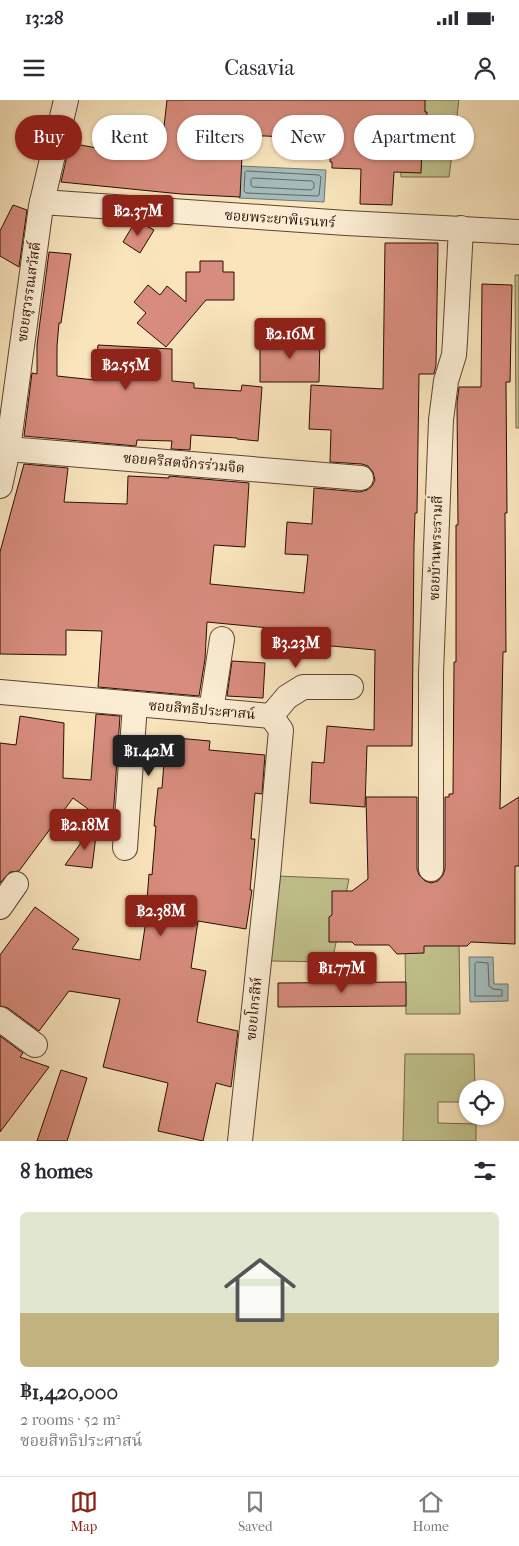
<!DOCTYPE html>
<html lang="en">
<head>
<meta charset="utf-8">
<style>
  body { margin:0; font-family:"IM FELL French Canon","Noto Serif Thai",serif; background:#f7f7f7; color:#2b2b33; height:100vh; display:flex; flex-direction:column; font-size:19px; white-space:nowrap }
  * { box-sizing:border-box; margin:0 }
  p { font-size:16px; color:#7c7c81 }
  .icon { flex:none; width:28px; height:28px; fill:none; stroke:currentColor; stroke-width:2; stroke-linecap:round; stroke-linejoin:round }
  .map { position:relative; height:1041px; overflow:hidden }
  .sheet { display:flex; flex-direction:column; background:#fff; flex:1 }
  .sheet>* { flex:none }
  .hud { position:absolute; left:15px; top:15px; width:490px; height:45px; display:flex; gap:10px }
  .controls { position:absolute; left:459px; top:980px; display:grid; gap:10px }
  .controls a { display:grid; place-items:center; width:45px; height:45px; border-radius:50%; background:#fff; box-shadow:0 1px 4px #0004; font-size:25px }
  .price { position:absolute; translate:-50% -42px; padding:0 11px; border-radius:5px; background:#8f2418; color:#fff; font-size:16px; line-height:32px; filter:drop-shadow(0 1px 2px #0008) }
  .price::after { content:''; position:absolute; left:50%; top:30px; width:15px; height:11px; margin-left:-8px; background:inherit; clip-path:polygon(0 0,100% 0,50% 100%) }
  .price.current { background:#222; color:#fff }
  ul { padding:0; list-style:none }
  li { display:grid; align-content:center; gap:10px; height:265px; padding:0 20px }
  li span { display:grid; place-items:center; height:155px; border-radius:8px; color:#555 }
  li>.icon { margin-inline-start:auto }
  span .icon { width:90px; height:90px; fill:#fffc; stroke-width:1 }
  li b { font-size:21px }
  h2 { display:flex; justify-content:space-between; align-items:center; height:60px; padding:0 20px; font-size:21px }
  .chip { padding:0 18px; border-radius:22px; background:#fff; box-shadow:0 1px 4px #0004; font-size:18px; line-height:45px }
  .chip.current { background:#8f2418; color:#fff }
  .status { display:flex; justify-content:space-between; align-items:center; height:35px; padding:0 25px; background:#fff; direction:ltr }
  .status svg { height:14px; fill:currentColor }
  header { display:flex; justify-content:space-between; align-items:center; height:65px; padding:0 20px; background:#fff; font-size:22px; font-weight:600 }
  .tab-bar { display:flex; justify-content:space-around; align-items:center; height:70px; border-top:1px solid #e1e1e2; background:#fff; font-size:14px; color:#7c7c81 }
  .tab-bar a { display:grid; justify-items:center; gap:2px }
  .tab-bar .current { color:#8f2418 }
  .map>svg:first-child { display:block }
</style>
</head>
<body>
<div class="status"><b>13:28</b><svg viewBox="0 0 49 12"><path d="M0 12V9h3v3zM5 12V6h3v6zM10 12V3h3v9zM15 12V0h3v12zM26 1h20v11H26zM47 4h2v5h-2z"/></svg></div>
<header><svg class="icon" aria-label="menu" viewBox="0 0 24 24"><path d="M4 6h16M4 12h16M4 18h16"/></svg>Casavia<svg class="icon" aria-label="person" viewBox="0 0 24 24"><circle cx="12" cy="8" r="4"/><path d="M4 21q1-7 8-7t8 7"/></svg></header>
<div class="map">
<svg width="519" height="1041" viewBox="0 0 519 1041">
  <rect width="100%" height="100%" fill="#f9e4bc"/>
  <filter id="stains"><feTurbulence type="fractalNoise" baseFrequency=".004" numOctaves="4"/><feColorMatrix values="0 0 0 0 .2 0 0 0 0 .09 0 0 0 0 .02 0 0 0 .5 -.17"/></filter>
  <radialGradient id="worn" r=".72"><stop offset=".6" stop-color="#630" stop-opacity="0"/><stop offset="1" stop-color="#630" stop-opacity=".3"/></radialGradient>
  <g fill="#c1c38e" stroke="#766849">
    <polygon points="303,0 459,0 449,77 401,77 400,26"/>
    <polygon points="515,175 519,175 519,328 516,328"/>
    <polygon points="277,776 349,779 332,862 271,861"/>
    <polygon points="459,838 460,914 406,914 405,843"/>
    <polygon points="405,954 474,954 475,987 474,989 468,989 467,999 462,1002 438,1002 438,1023 476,1024 476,1041 403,1041"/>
  </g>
  <g fill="#a3bcbb" stroke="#737672">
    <polygon points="240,66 326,70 324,102 239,98"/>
    <polygon points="469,857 493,857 494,884 508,884 508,901 470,902"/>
  </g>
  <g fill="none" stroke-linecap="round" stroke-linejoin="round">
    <g stroke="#666460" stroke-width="1">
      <polygon points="247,71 319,75 321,77 319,95 317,96 246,93 244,91 245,73"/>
      <polygon points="253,78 312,81 314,83 314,88 311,90 253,87 251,85 251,80"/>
      <polygon points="477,862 488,863 489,886 493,889 502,890 502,896 475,896 475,864"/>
    </g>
  </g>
  <g fill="#d78c7d" stroke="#2a0d04">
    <polygon points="167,0 425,0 425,12 427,12 426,44 422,44 421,73 394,72 392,105 360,104 361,69 332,68 332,62 330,62 331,39 243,35 240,97 181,94 61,82 70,43 129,54 129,50 161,53"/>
    <polygon points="13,105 27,110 19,167 0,156 0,131"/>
    <polygon points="135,122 141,123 154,130 140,153 123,142"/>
    <polygon points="385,143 438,143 436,265 434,274 419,274 417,413 415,413 414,445 412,646 367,646 365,707 310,703 312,662 324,663 327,626 374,630 375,550 299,543 300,531 207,522 205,559 199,596 98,587 102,531 66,530 66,555 0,554 0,452 24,364 68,368 64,402 127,404 128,376 169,378 169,376 249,383 245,447 214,445 210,484 304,493 308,455 285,454 287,422 312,424 314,388 360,392 367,390 372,386 375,380 373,372 368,366 362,364 330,362 331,330 309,329 311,285 383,289"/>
    <polygon points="49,152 71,154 61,223 59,223 57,246 57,276 95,280 98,245 172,249 172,281 194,283 194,288 241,291 242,285 262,287 258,341 237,339 237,338 191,335 190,350 171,349 172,341 137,340 136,346 24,336 32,273 37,274 37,245"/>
    <polygon points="200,161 223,161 223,172 234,172 234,200 206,200 166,247 137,223 146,213 134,202 148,185 160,195 167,186 186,202 186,172 200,172"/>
    <polygon points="482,184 512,185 510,282 506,282 507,413 505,413 506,552 503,552 500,709 519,697 519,766 515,766 515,844 471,842 467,846 424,846 424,853 397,854 389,845 355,845 352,842 329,842 329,817 332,815 332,791 352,791 368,779 366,697 417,697 417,769 419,775 425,781 431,783 438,781 443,775 445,769 445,697 449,697 449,694 453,694 454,562 456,562 456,425 458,425 457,303 459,287 481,287"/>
    <polygon points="260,237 320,238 319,282 260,282"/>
    <polygon points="232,561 265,563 263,598 227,596"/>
    <polygon points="96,614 120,616 113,718 99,717 73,698 19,771 10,772 0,783 0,643 16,645 20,616 64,623 63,678 91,680"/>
    <polygon points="166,637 210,641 209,650 265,655 262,694 255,693 251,739 255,739 250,790 252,790 246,829 198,821 191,868 206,871 197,922 238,931 231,987 216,983 203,1041 158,1031 168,983 103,967 120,899 69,891 39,931 8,908 0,906 0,855 35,807 79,839 72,849 140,860 147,814 146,813 149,774 152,775 156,726 154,726 158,688 162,688"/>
    <polygon points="98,719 92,768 65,765"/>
    <polygon points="406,882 406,906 278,907 278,883"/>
    <polygon points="0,936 23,953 20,957 49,967 0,1032"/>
    <polygon points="61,970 87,978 67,1041 37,1041"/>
  </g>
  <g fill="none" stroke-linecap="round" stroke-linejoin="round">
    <g stroke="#5e4332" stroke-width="26">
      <g id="minor">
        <polyline points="42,102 346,123 519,132"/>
        <polyline points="8,349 361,378"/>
        <polyline points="0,386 8,349 41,106 66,0"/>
        <polyline points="0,592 271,616 281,630 268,776 240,1041"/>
        <polyline points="211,611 222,539"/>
        <polyline points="271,616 287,597 303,587 351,587"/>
        <polyline points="125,748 135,604"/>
        <polyline points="431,769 431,573 441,320 446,281 454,255 455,241 461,128"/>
        <polyline points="0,807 16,784"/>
        <polyline points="0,919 35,945"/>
      </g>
    </g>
    <use href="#minor" stroke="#fbedd3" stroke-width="24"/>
  </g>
  <g text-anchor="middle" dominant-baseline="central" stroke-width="4.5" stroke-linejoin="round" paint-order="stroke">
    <g font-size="14" fill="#2a0d04" stroke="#fbedd3">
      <text transform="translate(280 119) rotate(4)">ซอยพระยาพิเรนทร์</text>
      <text transform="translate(29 192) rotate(-82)">ซอยสุวรรณสวัสดิ์</text>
      <text transform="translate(184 363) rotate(5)">ซอยคริสตจักรร่วมจิต</text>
      <text transform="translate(436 448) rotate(-88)">ซอยบ้านพระรามสี่</text>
      <text transform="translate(202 610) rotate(5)">ซอยสิทธิประศาสน์</text>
      <text transform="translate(254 909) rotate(-84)">ฃอยโกรสีห์</text>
    </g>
  </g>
  <rect width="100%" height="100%" filter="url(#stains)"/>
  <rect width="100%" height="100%" fill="url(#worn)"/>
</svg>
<div class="controls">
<a><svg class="icon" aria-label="locate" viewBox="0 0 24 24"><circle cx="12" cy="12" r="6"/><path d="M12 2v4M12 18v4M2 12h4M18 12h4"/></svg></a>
</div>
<b class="price" style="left:138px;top:137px">฿2.37M</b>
<b class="price" style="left:290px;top:260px">฿2.16M</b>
<b class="price" style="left:126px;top:291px">฿2.55M</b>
<b class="price" style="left:296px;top:569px">฿3.23M</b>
<b class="price current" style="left:149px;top:677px">฿1.42M</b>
<b class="price" style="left:85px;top:751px">฿2.18M</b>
<b class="price" style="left:161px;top:837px">฿2.38M</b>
<b class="price" style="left:342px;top:894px">฿1.77M</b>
<div class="hud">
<a class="chip current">Buy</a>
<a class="chip">Rent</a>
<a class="chip">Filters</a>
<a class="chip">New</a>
<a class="chip">Apartment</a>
</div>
</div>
<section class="sheet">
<h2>8 homes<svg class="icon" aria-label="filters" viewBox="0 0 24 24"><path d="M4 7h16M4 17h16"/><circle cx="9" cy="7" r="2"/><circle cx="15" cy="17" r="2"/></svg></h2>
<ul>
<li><span style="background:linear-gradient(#dfe7d0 65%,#c2b280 0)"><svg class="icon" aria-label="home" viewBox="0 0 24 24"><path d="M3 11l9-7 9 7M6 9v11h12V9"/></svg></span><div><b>฿1,420,000</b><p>2 rooms · 52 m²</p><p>ซอยสิทธิประศาสน์</p></div></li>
</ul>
</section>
<nav class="tab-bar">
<a class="current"><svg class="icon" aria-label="map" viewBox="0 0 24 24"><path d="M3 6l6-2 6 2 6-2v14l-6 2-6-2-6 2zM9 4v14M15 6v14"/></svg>Map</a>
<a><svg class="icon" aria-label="saved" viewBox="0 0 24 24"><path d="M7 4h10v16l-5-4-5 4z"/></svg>Saved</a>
<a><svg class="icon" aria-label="home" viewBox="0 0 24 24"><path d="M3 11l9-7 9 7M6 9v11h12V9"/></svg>Home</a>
</nav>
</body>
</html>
